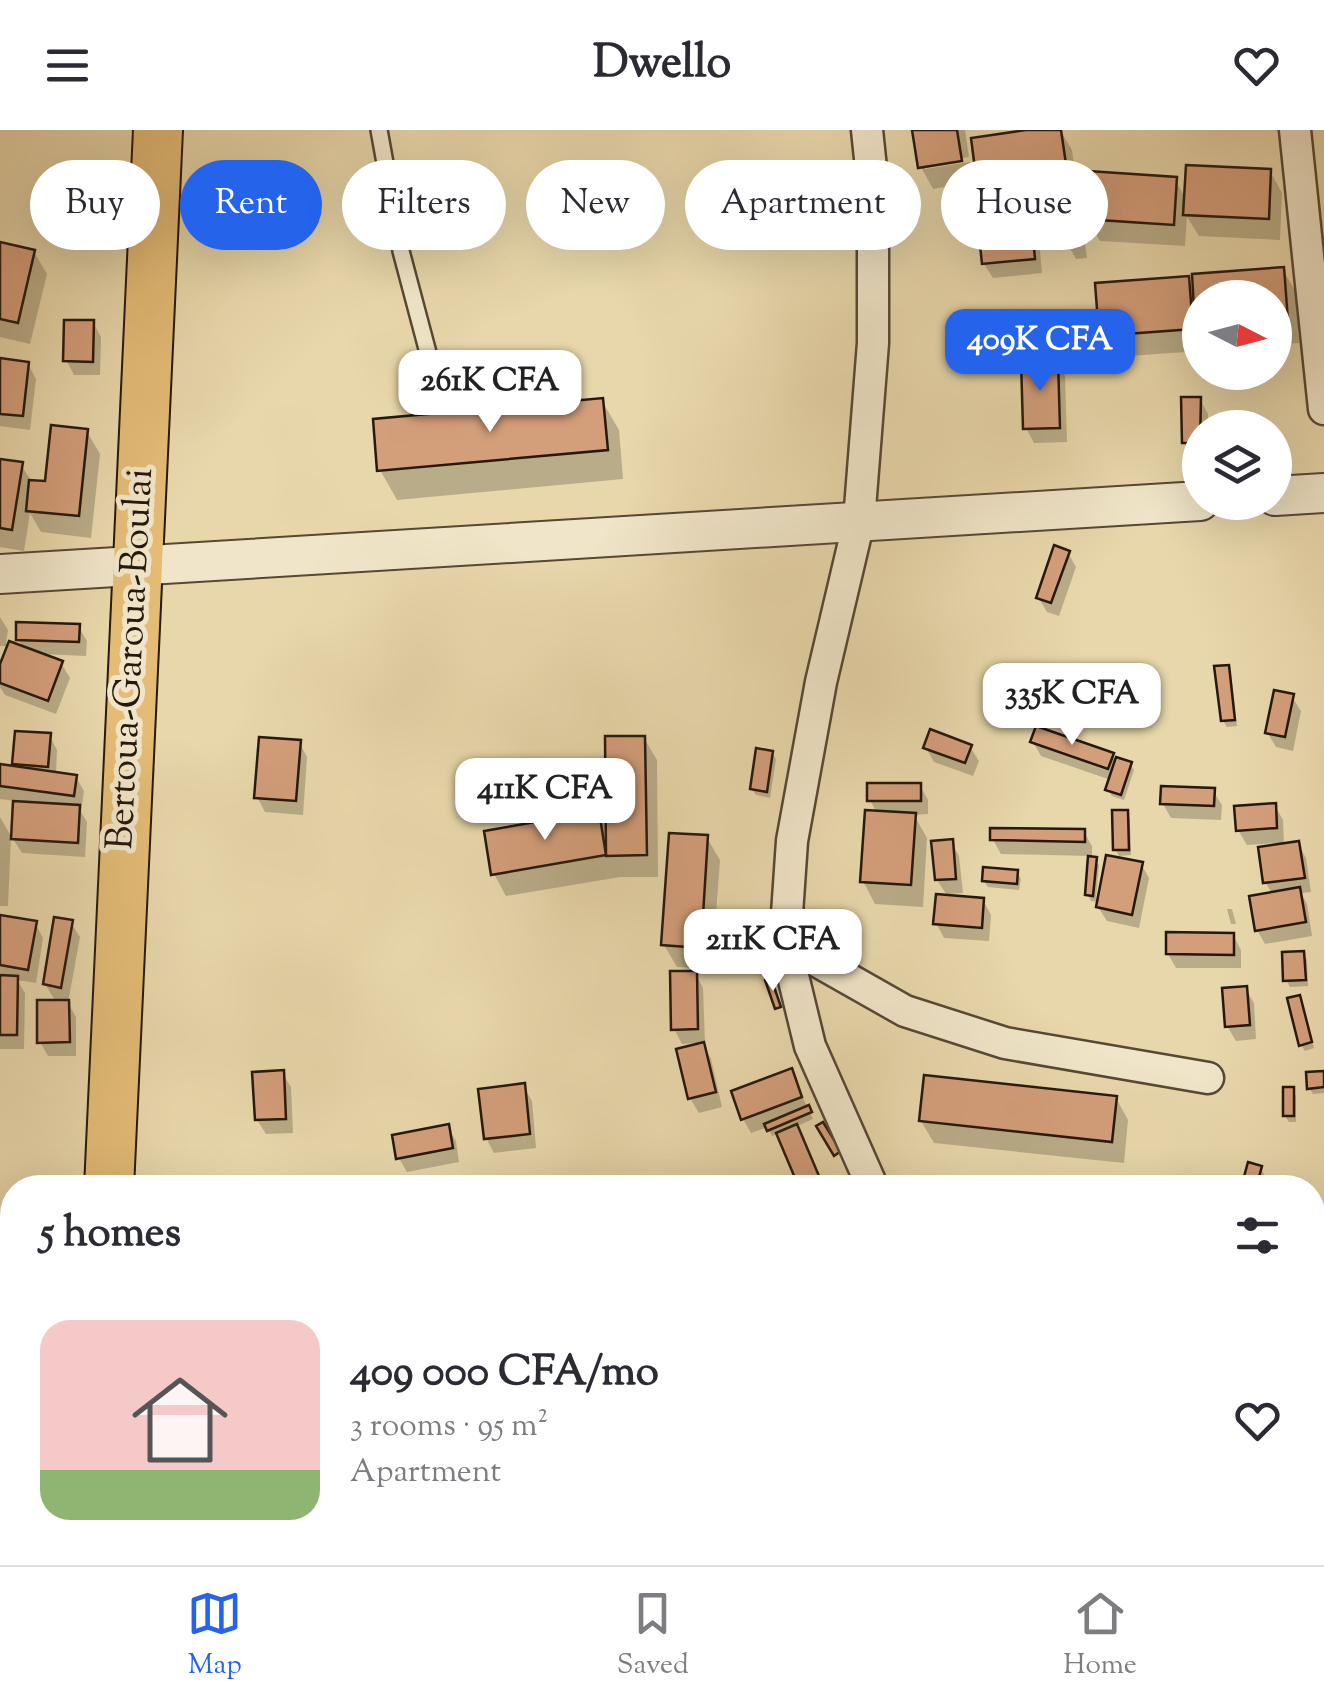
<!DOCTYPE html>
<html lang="en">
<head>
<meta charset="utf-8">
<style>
  body { margin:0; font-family:"Sorts Mill Goudy",serif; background:#f2f2f3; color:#2b2b33; height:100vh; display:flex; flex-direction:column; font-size:38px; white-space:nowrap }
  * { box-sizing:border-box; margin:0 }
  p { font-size:32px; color:#7c7c81 }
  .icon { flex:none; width:55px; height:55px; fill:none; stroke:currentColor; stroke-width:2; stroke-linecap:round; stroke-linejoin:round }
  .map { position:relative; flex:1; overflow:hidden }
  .panel { position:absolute; left:0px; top:1045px; width:1325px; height:390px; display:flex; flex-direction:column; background:#fff; border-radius:40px 40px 0 0; box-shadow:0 10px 40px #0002 }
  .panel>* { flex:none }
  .banner { position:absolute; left:30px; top:30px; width:1265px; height:90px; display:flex; gap:20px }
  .needle { width:65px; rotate:96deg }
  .tools { position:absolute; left:1182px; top:150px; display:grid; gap:20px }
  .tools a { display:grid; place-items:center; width:110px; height:110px; border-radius:50%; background:#fff; box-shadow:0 10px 40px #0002; font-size:50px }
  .price { position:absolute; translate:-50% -85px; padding:0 22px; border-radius:20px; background:#fff; color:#222; font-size:32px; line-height:65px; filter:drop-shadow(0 2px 5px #0008) }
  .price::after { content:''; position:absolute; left:50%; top:60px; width:30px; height:22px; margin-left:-15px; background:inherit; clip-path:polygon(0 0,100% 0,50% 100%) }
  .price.on { background:#2563eb; color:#fff }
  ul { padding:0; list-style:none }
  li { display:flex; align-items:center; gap:30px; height:250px; padding:0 40px }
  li+li { border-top:2px solid #e1e1e2 }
  li span { display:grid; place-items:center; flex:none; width:280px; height:200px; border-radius:30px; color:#555 }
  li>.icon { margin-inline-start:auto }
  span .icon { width:120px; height:120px; fill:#fffc; stroke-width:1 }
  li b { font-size:42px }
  h2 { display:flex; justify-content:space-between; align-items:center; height:120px; padding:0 40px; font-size:42px }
  .chip { padding:0 35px; border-radius:45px; background:#fff; box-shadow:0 10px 40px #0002; font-size:35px; line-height:90px }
  .chip.on { background:#2563eb; color:#fff }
  header { display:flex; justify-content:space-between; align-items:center; height:130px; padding:0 40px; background:#fff; font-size:45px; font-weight:700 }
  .dock { display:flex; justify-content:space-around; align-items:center; height:140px; border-top:2px solid #e1e1e2; background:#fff; font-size:28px; color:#7c7c81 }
  .dock a { display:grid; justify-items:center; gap:5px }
  .dock .on { color:#2563eb }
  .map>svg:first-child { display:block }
</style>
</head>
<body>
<header><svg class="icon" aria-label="menu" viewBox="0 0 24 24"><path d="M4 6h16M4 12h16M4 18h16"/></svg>Dwello<svg class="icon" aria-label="heart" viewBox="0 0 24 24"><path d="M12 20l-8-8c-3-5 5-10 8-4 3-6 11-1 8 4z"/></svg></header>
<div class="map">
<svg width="1324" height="1435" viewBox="0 0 1324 1435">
  <rect width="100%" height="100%" fill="#e8d7ab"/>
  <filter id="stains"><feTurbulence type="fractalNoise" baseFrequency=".002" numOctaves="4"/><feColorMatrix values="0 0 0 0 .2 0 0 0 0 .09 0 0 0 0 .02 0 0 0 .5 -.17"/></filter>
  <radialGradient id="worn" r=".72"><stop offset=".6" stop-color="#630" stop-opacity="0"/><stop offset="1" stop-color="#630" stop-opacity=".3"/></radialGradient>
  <g fill="#0003">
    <polygon points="915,0 965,0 969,27 925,34 925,39 970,32 973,52 933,59 921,37"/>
    <polygon points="1043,0 1060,0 1072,20 1087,128 1076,129 1068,115 1061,58 992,69 979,46"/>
    <polygon points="1270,41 1282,63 1280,110 1199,106 1187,87 1185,116 1100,111 1087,89 1175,50 1186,69"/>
    <polygon points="1029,74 1037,88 1042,143 993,148 984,134"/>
    <polygon points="0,114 34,122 47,144 30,214 0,207"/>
    <polygon points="1283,140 1296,162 1299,213 1275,214 1275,168 1200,168 1200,221 1114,227 1102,205 1187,148 1195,162"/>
    <polygon points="93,192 101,207 100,245 74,245 66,230"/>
    <polygon points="0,230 28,234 36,249 30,300 0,296"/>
    <polygon points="1056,231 1065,246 1067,312 1034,313 1026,298"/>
    <polygon points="1200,269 1208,284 1208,298 1200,298 1200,327 1192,327 1184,313"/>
    <polygon points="602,271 619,300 623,349 397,370 380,340"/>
    <polygon points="87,302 100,324 91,408 41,402 30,383 24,421 0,417 0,331 21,335 32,352 47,354"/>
    <polygon points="1068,423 1076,437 1059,486 1047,482 1038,467"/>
    <polygon points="0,487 8,500 6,513 24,519 18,510 78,496 87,511 86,526 41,524 61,533 70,548 56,584 5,565 0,557 0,541 9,516 0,516"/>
    <polygon points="1227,537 1231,544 1237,596 1227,597 1223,591"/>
    <polygon points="1292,567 1301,581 1293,621 1276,617 1267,602"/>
    <polygon points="49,605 57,620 56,644 76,647 84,661 81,682 87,692 85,727 22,723 13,709 16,671 0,669 0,637 19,639 15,633"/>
    <polygon points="644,608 657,630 658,747 620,747 506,766 494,744 598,684 608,702"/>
    <polygon points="299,612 307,627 303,685 265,682 257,667"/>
    <polygon points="1033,612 1112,625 1115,629 1130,634 1134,640 1124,670 1112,666 1108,660 1111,650 1041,626"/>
    <polygon points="970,617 979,631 973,646 934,632 926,618"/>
    <polygon points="772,623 776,629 770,668 756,665 752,659"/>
    <polygon points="920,656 928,670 928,684 914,685 927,708 923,777 875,774 863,751 877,683 870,670"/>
    <polygon points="1213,661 1222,675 1221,690 1171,688 1163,674"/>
    <polygon points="1275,676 1283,690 1284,716 1298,714 1306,728 1311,762 1301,763 1307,774 1312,806 1265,814 1257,800 1272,764 1266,753 1276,713 1247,715 1238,700"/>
    <polygon points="1126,682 1130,689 1131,725 1119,726 1115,719"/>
    <polygon points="0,687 11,706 8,776 0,776"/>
    <polygon points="1084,702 1092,716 1092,729 1099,735 1096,770 1100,770 1141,734 1149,748 1139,798 1107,791 1098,777 1099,772 1091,771 1088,765 1091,726 1001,724 993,710"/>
    <polygon points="707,708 720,730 712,839 677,837 664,815"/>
    <polygon points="951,712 959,726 963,763 946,764 937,750"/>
    <polygon points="1017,742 1021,749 1019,760 988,757 984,751"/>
    <polygon points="983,770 991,785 989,811 944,808 936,793"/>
    <polygon points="1227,779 1232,779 1236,794 1231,794"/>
    <polygon points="35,793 43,808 36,853 17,850 25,863 24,919 0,919 0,849 4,849 0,842 0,802"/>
    <polygon points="71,793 80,807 68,873 76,887 76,926 48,926 40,912 56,872 45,854"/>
    <polygon points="1233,805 1241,820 1241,838 1176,838 1168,824"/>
    <polygon points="1303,823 1307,830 1308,856 1290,857 1286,850"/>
    <polygon points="695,843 703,858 705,913 702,913 711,929 722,977 699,983 690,968 699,913 682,914 674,899"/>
    <polygon points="1245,858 1254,873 1256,909 1236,911 1227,896"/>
    <polygon points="1302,874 1314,918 1305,921 1301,915"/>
    <polygon points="790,941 813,989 795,997 824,1058 803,1058 779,1003 772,1006 768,997 751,1003 743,989"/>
    <polygon points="282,943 291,957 293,1003 266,1004 257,990"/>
    <polygon points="1324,943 1324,963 1313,964 1309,958"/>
    <polygon points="523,956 532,971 536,1018 494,1023 486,1008"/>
    <polygon points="1293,960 1296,966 1296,992 1289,992 1285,986"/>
    <polygon points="1116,968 1128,990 1124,1033 934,1013 921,991"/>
    <polygon points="447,996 456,1011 459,1032 407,1042 399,1028"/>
    <polygon points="1260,1038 1264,1044 1260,1058 1243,1058"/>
    <polygon points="1312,1110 1324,1112 1324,1127 1312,1126"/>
    <polygon points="1324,1168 1324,1225 1312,1221 1312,1169"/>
    <polygon points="1312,1227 1324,1229 1324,1301 1312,1299"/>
    <polygon points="0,1323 12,1323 12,1372 4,1372 0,1366"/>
    <polygon points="1312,1347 1324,1348 1324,1390 1312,1389"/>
    <polygon points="1324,1397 1324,1435 1312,1435 1308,1429"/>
    <polygon points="775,1422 790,1422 794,1432 781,1435"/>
  </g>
  <g fill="#d39e7a" stroke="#26180c" stroke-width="2.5">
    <polygon points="912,0 957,0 962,31 918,38"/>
    <polygon points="1026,0 1061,0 1066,34 976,47 971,8"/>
    <polygon points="1186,35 1271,39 1269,89 1183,85"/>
    <polygon points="1088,41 1177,47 1174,95 1084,89"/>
    <polygon points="1072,46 1081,114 1066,116 1057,47"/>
    <polygon points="1030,71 1035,129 982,134 976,77"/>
    <polygon points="0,112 35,120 18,193 0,189"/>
    <polygon points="1284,137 1288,191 1275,192 1275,168 1200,168 1200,197 1195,197 1192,144"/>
    <polygon points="1189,146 1193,199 1099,206 1095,153"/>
    <polygon points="64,190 94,190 93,232 63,231"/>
    <polygon points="0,228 29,232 23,286 0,284"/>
    <polygon points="1058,229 1060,298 1023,299 1021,230"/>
    <polygon points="1181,267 1201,267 1200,313 1182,313"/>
    <polygon points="603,268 608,320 377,341 373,289"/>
    <polygon points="51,295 88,299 79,386 26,381 29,350 45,351"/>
    <polygon points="0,329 23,332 12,400 0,398"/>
    <polygon points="1054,415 1070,421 1051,473 1036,468"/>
    <polygon points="16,492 80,494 79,512 16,510"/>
    <polygon points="9,511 63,531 48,571 0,553 0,534"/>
    <polygon points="1229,535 1235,590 1221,591 1214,536"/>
    <polygon points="1274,560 1294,564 1285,607 1265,603"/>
    <polygon points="1036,596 1114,623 1108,639 1030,612"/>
    <polygon points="930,599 972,615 965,633 923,618"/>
    <polygon points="15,601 51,603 48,637 12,634"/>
    <polygon points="605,606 645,606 647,725 606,726"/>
    <polygon points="259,607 301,610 296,671 254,668"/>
    <polygon points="756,618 773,621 767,662 750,659"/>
    <polygon points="1116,627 1132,632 1121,665 1105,660"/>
    <polygon points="0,634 77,645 74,666 0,656"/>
    <rect x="867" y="653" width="54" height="18"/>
    <polygon points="1161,656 1215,658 1214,676 1160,674"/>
    <polygon points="13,671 80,675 78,713 11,709"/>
    <polygon points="1276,673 1277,698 1236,701 1234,676"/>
    <polygon points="865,680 916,683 911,755 860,752"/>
    <polygon points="1112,680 1128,680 1129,720 1113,720"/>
    <polygon points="599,681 606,725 491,745 484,701"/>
    <polygon points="990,698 1085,699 1085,712 990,710"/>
    <polygon points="669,703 708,705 701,818 661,815"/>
    <polygon points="953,709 956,749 935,750 931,711"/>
    <polygon points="1299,711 1305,748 1263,753 1258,717"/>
    <polygon points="1106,725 1143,732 1132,785 1096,777"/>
    <polygon points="1088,726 1097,727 1093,766 1085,765"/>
    <polygon points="983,737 1018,740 1017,754 982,751"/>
    <polygon points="1300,757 1306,792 1255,801 1249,766"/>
    <polygon points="936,764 984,768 982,798 933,794"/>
    <polygon points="0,785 37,791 28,840 0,835"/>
    <polygon points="54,787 73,790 61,858 43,854"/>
    <polygon points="1166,802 1234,803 1234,825 1166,824"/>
    <polygon points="1304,821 1306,850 1283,851 1282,822"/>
    <polygon points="670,841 697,841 698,899 671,900"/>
    <polygon points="0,845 18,846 17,905 0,905"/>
    <polygon points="771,848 781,877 775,879 765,850"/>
    <polygon points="1247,856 1250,895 1225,897 1222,858"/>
    <polygon points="1300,865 1312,912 1299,916 1287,868"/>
    <polygon points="37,870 69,870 70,912 37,913"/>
    <polygon points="704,912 716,962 688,969 676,919"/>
    <polygon points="792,938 802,967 741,990 731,961"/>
    <polygon points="284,940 286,989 255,990 252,942"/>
    <polygon points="1324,941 1324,957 1307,959 1306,942"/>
    <polygon points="924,945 1117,966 1112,1012 919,991"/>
    <polygon points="525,953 530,1004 484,1009 478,959"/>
    <rect x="1283" y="957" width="11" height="29"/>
    <polygon points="809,975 812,982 767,1001 764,994"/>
    <polygon points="823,992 841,1021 834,1026 816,996"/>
    <polygon points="449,994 453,1018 396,1029 392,1005"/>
    <polygon points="797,994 819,1046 798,1055 776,1003"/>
    <polygon points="1248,1032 1262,1036 1256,1058 1241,1058"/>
    <polygon points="1312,1162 1324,1165 1324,1214 1312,1210"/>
    <polygon points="1312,1224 1324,1226 1324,1289 1312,1287"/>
    <rect x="0" y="1321" width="12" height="37"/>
    <polygon points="1312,1344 1324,1345 1324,1377 1312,1376"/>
    <polygon points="1324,1395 1324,1427 1306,1429 1305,1422 1312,1422 1312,1396"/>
    <polygon points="851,1422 855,1435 820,1435 817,1424"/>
    <polygon points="977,1424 980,1435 960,1435 958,1430"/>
    <rect x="1248" y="1424" width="23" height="11"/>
  </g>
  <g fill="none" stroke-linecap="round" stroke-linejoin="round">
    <g stroke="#564834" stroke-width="20">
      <polyline id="service" points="379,0 401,121 431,234 447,256"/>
    </g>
    <g stroke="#564834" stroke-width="35">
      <g id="minor">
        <polyline points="867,0 873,57 873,213 859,391 821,552 792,711 785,813 810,916 873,1058"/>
        <polyline points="1295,0 1324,279"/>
        <polyline points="785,813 905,881 1005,913 1208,948"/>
        <polyline points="0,1222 12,1223"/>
        <polyline points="1312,1317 1324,1314"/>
        <polyline points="193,1422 197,1435"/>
        <polyline points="445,1422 449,1435"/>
        <polyline points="1034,1422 1039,1435"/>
        <polyline points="1238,1435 1242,1422"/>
      </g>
    </g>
    <g stroke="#564834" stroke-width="42">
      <g id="tertiary">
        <polyline points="1275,366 1324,363"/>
        <polyline points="0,444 1200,371"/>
      </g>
    </g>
    <g stroke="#26180c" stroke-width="52">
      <g id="trunk">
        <polyline points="109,1058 158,0"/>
        <polyline points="89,1435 90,1422"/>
      </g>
    </g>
    <use href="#service" stroke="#f0e5c8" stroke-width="15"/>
    <use href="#minor" stroke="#f0e5c8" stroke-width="30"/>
    <use href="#tertiary" stroke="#f0e5c8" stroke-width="38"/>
    <use href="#trunk" stroke="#e4bc76" stroke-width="48"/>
  </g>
  <g text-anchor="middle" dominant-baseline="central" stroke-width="10" stroke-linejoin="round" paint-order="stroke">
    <g font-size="38" fill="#26180c" stroke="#f0e5c8">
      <text transform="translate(132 529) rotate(-87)">Bertoua-Garoua-Boulai</text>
    </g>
  </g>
  <rect width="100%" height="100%" filter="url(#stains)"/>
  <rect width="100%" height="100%" fill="url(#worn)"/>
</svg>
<div class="tools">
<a><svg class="needle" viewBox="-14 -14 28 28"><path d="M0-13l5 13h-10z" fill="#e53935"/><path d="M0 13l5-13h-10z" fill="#7c7c81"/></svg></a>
<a><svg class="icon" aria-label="layers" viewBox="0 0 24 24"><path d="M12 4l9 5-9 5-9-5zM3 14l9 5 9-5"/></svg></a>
</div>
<b class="price on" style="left:1040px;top:264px">409K CFA</b>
<b class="price" style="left:490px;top:305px">261K CFA</b>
<b class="price" style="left:1072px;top:618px">335K CFA</b>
<b class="price" style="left:545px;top:713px">411K CFA</b>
<b class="price" style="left:773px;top:864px">211K CFA</b>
<div class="banner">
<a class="chip">Buy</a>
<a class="chip on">Rent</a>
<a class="chip">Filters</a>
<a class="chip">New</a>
<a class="chip">Apartment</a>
<a class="chip">House</a>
</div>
<section class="panel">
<h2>5 homes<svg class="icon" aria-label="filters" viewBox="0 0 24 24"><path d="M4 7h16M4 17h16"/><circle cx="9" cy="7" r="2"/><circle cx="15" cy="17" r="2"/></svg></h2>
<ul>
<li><span style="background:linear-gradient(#f6c9c9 75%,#8fb573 0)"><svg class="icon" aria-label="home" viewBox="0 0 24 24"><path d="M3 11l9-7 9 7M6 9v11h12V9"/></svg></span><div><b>409 000 CFA/mo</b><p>3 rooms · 95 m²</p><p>Apartment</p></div><svg class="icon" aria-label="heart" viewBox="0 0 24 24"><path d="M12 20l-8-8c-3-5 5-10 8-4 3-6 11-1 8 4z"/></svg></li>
</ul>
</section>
</div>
<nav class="dock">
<a class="on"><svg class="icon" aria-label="map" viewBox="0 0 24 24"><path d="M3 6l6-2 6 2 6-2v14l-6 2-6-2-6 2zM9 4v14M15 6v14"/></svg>Map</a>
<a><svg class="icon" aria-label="saved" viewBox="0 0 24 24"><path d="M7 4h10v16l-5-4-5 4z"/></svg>Saved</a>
<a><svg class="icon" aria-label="home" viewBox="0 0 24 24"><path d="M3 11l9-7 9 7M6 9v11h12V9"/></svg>Home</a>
</nav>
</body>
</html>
